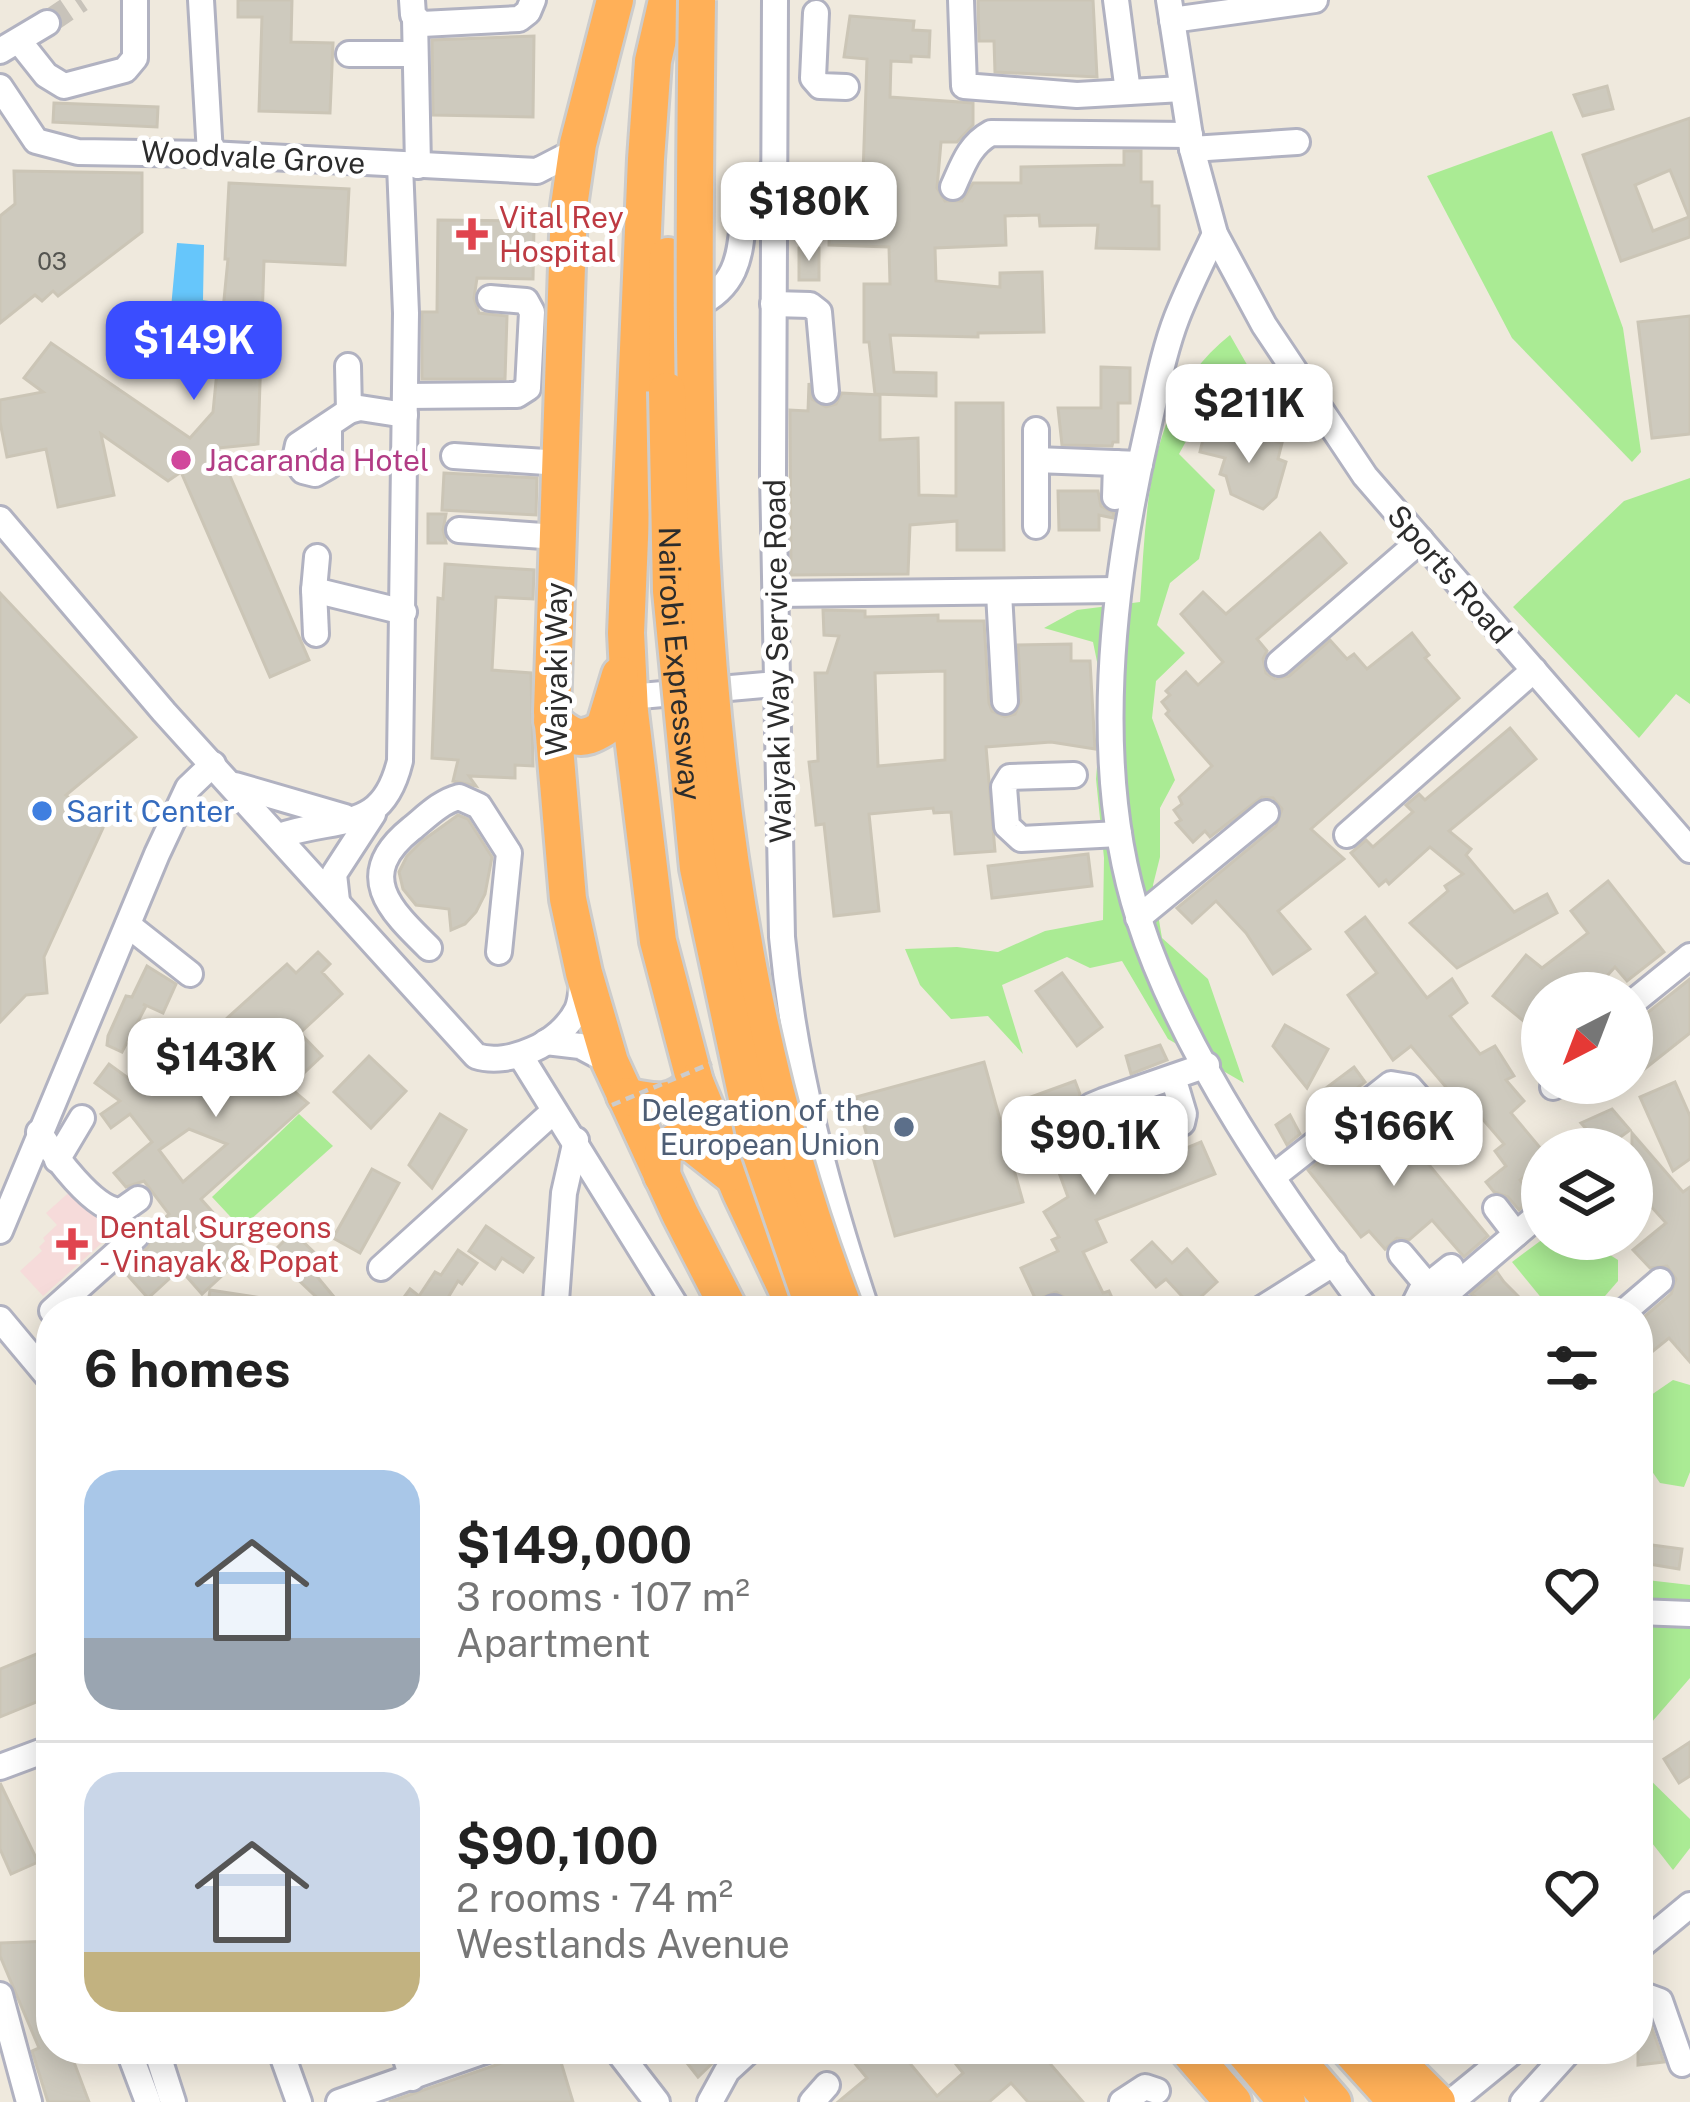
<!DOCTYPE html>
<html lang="en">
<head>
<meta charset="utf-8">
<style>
  body { margin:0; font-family:"Public Sans",sans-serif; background:#f6f6f6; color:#222; height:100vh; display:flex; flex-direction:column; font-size:45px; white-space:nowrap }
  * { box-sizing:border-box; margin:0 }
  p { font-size:39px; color:#767676 }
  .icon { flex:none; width:66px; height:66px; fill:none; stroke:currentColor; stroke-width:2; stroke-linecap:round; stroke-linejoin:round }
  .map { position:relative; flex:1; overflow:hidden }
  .panel { position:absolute; left:36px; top:1296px; width:1617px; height:768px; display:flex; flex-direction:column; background:#fff; border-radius:48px; box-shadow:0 6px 30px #0003 }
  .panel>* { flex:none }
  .needle { width:78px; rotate:222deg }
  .tools { position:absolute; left:1521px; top:972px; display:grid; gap:24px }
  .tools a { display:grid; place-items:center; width:132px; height:132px; border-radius:50%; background:#fff; box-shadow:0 6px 30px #0003; font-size:60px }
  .price { position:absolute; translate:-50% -102px; padding:0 27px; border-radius:24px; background:#fff; color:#222; font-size:39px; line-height:78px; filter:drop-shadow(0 3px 6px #0008) }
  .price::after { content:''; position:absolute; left:50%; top:72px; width:36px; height:27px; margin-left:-18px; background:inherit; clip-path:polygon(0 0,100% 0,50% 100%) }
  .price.current { background:#3a4dff; color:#fff }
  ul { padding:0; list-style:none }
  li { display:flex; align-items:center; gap:36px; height:300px; padding:0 48px }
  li+li { border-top:3px solid #e0e0e0 }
  li span { display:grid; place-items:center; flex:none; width:336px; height:240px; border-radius:36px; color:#555 }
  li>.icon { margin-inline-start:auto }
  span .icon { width:144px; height:144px; fill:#fffc; stroke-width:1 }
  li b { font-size:51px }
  h2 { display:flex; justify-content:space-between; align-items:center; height:144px; padding:0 48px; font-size:51px }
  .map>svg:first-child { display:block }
</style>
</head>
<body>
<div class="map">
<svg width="1690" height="2102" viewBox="0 0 1690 2102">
  <rect width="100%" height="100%" fill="#efe9dd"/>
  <polygon fill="#f6dbda" points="74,1188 114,1232 43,1296 20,1271 42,1251 39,1247 45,1241 43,1238 57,1225 46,1213"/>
  <g fill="#aaeb94">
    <polygon points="1552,131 1623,328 1641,452 1632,462 1512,338 1427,176"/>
    <path d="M1230 335 1281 424 1231 400 1201 414 1179 454 1215 490 1199 559 1170 583 1157 625 1185 653 1156 681 1152 718 1175 780 1160 808V857L1153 885 1162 938 1208 979 1244 1083 1168 1039 1122 961 1090 968 1067 957 1002 985 1023 1054 988 1016 951 1019 920 985 905 949 957 947 998 952 1045 931 1103 920 1104 858 1096 779 1103 691 1093 642 1044 628 1077 610 1140 602C1147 503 1147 401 1230 335Z"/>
    <polygon points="1690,478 1690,704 1676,694 1639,738 1513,607 1624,501"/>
    <polygon points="299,1114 333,1146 241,1228 212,1197"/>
    <polygon points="1543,1239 1585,1239 1618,1260 1618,1281 1592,1311 1552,1311 1512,1262"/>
    <polygon points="1673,1380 1690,1385 1690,1472 1684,1487 1660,1483 1638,1451 1638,1404"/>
    <polygon points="1638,1579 1690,1585 1690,1678 1638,1738"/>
    <polygon points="1638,1768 1690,1819 1690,1848 1673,1870 1638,1825"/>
  </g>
  <polygon fill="#66c6fb" points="177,243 204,245 203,300 209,301 207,321 180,319 181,309 171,308"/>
  <g fill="#cecabe" stroke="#cbc5b6" stroke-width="3" fill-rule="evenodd">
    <polygon points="238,0 292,0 291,42 333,43 330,113 259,111 262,17 238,17"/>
    <polygon points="978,0 1093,0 1097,77 995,72 994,41 979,41"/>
    <polygon points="850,16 914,21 913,30 930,31 929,57 911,56 911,62 891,61 890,97 973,103 973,125 957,142 941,142 937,188 945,201 962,201 973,183 1021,183 1021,167 1124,165 1124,151 1141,151 1141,182 1152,182 1152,206 1159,206 1159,249 1096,248 1098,225 1040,226 1039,215 1005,216 1006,245 935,248 936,281 1000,287 1000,273 1042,272 1044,332 978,333 978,337 890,335 894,372 936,373 936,396 875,394 869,342 864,342 864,284 890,284 889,247 829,245 830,201 862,202 867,59 844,57"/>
    <polygon points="534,36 533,117 433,115 432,40"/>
    <polygon points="1607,86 1613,109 1583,116 1574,95"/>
    <polygon points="54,103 158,107 157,127 53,122"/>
    <path d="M1690 118V237L1621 261 1583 155ZM1670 170 1689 217 1653 231 1635 185Z"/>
    <polygon points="14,171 142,173 142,232 58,296 53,291 42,301 35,295 0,323 0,216 15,204"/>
    <polygon points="229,183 349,189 345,265 264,261 258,444 218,448 309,660 270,677 181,472 168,481 101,434 114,495 58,507 46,449 7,457 0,422 0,400 43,392 24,378 51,343 190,438 213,412 228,259 225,259"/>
    <polygon points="438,220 531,221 534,226 533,279 477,278 474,298 479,313 507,316 505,379 422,379 422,312 437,312"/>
    <rect x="799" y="248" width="20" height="32"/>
    <polygon points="1690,316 1690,434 1652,438 1638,322"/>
    <polygon points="1101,367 1130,368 1130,403 1118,403 1118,442 1113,442 1112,446 1062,445 1058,408 1101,408"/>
    <polygon points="809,383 812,399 826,407 836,404 842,393 880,395 880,440 918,438 919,495 956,496 956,403 1003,403 1004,550 957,550 957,521 910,525 908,574 791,575 790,410 808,411"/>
    <polygon points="1245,432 1282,443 1278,459 1286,462 1276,497 1263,509 1231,494 1226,476 1220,474 1225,458 1200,452 1204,435 1230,441 1231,437 1242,440"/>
    <polygon points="444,473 537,478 536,515 442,510"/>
    <polygon points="1058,491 1098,491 1101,506 1114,513 1113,518 1099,515 1099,530 1059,530"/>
    <polygon points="428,514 446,514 443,530 446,543 428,543"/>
    <polygon points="1320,533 1346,563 1257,639 1267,651 1263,659 1266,673 1275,679 1289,676 1330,640 1347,659 1354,654 1367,669 1412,633 1429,655 1425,658 1459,698 1311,829 1344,859 1278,911 1310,949 1273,974 1246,933 1216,901 1192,923 1177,908 1276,826 1282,809 1273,798 1262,797 1210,837 1205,831 1193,842 1176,823 1181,820 1174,810 1182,804 1179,797 1212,766 1166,714 1169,711 1162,702 1170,695 1166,691 1186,672 1198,685 1223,662 1181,614 1203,592 1226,614"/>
    <polygon points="445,564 534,570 533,599 496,597 492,670 531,673 533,766 515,765 515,778 469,776 476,786 453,781 458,760 432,758 438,598 443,599"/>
    <polygon points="0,593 136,737 66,795 103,828 44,957 47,993 26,995 0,1022"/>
    <path d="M823 610 865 611V617L938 615V621H984L989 703 992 711 1005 717 1015 714 1021 701 1018 645 1071 644V661H1090L1095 749 1051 742 986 747 995 851 955 854 951 812 934 813 933 808 869 814 879 911 834 916 824 824 816 825 809 762 818 761 815 673H827L839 636 824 635ZM945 671V760L878 766 875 673Z"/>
    <polygon points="1510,728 1536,759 1449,831 1471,849 1466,855 1514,912 1547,894 1557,913 1457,968 1410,923 1448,891 1445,886 1463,874 1430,847 1389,884 1386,880 1379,886 1351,853 1366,840 1373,847 1413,812 1406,805 1419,794 1425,800"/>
    <polygon points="458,815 468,819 492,857 485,894 476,912 465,924 451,930 449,909 416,905 403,889 399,872 407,856 422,841"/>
    <polygon points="1088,854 1092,886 992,898 988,866"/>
    <polygon points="1608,881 1664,952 1627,981 1615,967 1596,988 1583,974 1567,993 1542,993 1542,1036 1493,996 1526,955 1542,968 1588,933 1571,911"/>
    <polygon points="1365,917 1427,998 1452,979 1467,1003 1450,1016 1480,1054 1495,1046 1514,1076 1506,1080 1524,1101 1511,1113 1542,1150 1542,1162 1520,1180 1533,1198 1519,1210 1508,1197 1494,1192 1486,1182 1506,1166 1495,1151 1504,1144 1468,1102 1463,1107 1411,1046 1393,1060 1348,995 1377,973 1346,932"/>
    <path d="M318 952 330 964 322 972 342 994 300 1033 322 1056 289 1087 308 1103 201 1199 248 1252 202 1294 180 1269 148 1298 123 1270 148 1247 151 1230 169 1214 144 1181 126 1187 114 1173 152 1142 130 1114 111 1128 101 1114 120 1101 95 1083 109 1064 139 1086 225 1020 287 964 296 973ZM189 1129 227 1144 183 1182 159 1150Z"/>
    <polygon points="147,966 176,984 163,1013 143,1004 146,1006 122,1052 107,1045 108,1036 126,996 132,997"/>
    <polygon points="1062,973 1102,1027 1077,1046 1036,991"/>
    <polygon points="1690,979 1690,1033 1632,1079 1632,1025"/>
    <polygon points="1285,1025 1328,1049 1307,1088 1273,1046"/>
    <polygon points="1160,1045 1167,1060 1131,1074 1126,1056"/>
    <polygon points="369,1056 406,1091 371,1128 334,1092"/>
    <polygon points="984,1062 1023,1202 895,1236 856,1097"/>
    <polygon points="1354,1067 1365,1082 1326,1112 1314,1097"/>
    <polygon points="1075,1081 1080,1094 1076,1112 1086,1139 1105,1164 1149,1154 1153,1162 1201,1142 1215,1174 1096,1220 1106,1242 1083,1252 1103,1293 1109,1291 1118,1311 1070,1311 1068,1300 1056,1292 1036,1300 1021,1268 1058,1251 1052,1240 1059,1237 1044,1212 1068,1197 1031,1097"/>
    <polygon points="1675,1082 1690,1116 1690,1159 1673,1171 1640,1097"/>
    <polygon points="1392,1104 1404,1119 1396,1125 1488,1236 1464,1257 1432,1220 1409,1240 1397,1238 1385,1249 1369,1231 1361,1237 1308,1170 1339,1146 1346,1155 1374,1129 1369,1122"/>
    <polygon points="1612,1109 1630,1130 1604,1149 1581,1123"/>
    <polygon points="440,1114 466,1130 432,1188 409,1165"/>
    <polygon points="1290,1115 1300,1134 1287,1145 1276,1125"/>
    <polygon points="1632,1133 1683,1192 1690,1187 1690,1362 1669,1338 1638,1363 1638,1322 1671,1294 1676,1279 1667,1266 1650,1268 1633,1250 1666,1223 1632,1185"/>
    <polygon points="372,1169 399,1183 360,1253 333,1238"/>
    <polygon points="486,1226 533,1258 523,1272 502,1258 495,1269 469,1251"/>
    <polygon points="293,1232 320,1258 310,1268 339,1303 331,1311 271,1254"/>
    <polygon points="1152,1242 1172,1263 1187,1249 1217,1282 1191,1306 1166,1279 1156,1287 1132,1260"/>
    <polygon points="458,1250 477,1263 462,1284 458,1281 440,1311 394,1311 410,1289 419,1296 435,1272 441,1275"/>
    <polygon points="1497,1272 1504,1282 1533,1311 1483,1311 1479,1299 1471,1294"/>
    <polygon points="210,1290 281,1301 280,1311 207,1311"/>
    <polygon points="1652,1545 1682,1549 1679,1569 1649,1564"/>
    <polygon points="51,1648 51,1696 0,1717 0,1669"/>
    <polygon points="1690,1742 1690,1776 1679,1783 1664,1759"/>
    <polygon points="0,1783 38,1862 11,1874 0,1849"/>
    <polygon points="51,1941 51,2049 69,2049 89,2102 48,2102 32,2051 39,2048 0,1956 0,1943"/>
    <polygon points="1638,2013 1647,2014 1664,2062 1638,2065"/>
    <polygon points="542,2049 557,2049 573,2102 389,2102"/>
    <polygon points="676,2049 727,2049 698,2077"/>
    <polygon points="843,2049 898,2049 937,2096 963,2073 955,2063 972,2049 1058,2049 1046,2059 1083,2102 1028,2102 1011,2083 989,2102 838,2102 867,2078"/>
  </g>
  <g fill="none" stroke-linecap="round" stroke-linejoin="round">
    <polyline stroke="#c8c3ba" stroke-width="24" stroke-dasharray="24 12" stroke-linecap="butt" points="47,23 81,0"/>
    <g stroke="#b1b2c1" stroke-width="30">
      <g id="minor">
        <polyline points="201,0 210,154"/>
        <polyline points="412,0 413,15 422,24 519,19 528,12 533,0"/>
        <path d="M775 0 773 474 782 937C794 1067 826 1187 867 1311"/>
        <polyline points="961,0 964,86 1077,95 1182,89"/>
        <polyline points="1116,0 1128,92"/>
        <polyline points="1169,0 1192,149 1215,234 1264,325 1365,476 1690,850"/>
        <polyline points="816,13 813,78 820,86 846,87"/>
        <polyline points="415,19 418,166"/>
        <polyline points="1172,20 1315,0"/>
        <polyline points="19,41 46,75 64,86 125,70 135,58 135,0"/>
        <polyline points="0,51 47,23"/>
        <polyline points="349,54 415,54"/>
        <polyline points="0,87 36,141 78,152 210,154 537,171 568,155 578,144"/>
        <polyline points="1192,149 1297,142"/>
        <path d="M953 187C963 165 969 145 991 133L1190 135"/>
        <path d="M1215 234C1202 261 1188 289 1177 317 1163 353 1156 394 1147 432 1112 583 1090 768 1139 919 1182 1054 1283 1198 1368 1311"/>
        <polyline points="773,304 810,305 819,312 826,391"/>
        <path d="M695 306C773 270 715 193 776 170"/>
        <polyline points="348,366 349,411"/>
        <polyline points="405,396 517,395 528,388 532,312 526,301 490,298"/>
        <polyline points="329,427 329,466 315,474 303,471 295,459 298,445 349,411 360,408 405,415"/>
        <polyline points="1036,430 1036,460"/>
        <polyline points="454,456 561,463"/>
        <polyline points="1115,497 1116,463"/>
        <path d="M0 519 164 712 476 1056C509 1067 561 1043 577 1010 581 1002 581 990 583 981"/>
        <polyline points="1036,526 1036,460 1140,464"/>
        <polyline points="459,530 557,537"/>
        <polyline points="317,557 314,590 404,612"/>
        <polyline points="314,590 316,634"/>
        <polyline points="999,593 1005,701"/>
        <polyline points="775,594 1117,590"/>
        <polyline points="1279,663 1421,540"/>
        <polyline points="629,697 776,684"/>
        <polyline points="1074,775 1010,777 1004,787 1007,826 1021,839 1119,834"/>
        <polyline points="235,785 345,817"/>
        <polyline points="1347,835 1534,670"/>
        <path d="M279 836C339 815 382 835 400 761L406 313 400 165"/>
        <polyline points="337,901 334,874 373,814"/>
        <polyline points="1138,918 1266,813"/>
        <polyline points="128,925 190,974"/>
        <path d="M429 948C389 909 354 875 411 829 426 817 440 802 459 797L479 806 509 853 499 952"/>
        <polyline points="1632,1003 1690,956"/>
        <polyline points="546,1042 580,1046 610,1062"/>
        <polyline points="520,1055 679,1311"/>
        <polyline points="1173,1077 1184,1114 1182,1123 1157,1135 1113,1146 1101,1132 1091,1106 1103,1101 1207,1065"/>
        <polyline points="1553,1087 1557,1083"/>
        <path d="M39 1132C54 1155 93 1210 121 1211L138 1199"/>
        <polyline points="57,1160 82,1118"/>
        <polyline points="1274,1176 1391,1084 1409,1087 1459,1144"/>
        <polyline points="1496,1208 1516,1234"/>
        <polyline points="0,1231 157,854 188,788 213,764"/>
        <polyline points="1401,1254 1428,1286"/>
        <polyline points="381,1268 554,1111"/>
        <polyline points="52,1311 136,1236"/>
        <polyline points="563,1311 556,1301 564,1193 576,1140"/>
        <polyline points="1048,1311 1054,1308"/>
        <polyline points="1258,1311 1334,1263"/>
        <polyline points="1411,1311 1421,1291 1451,1267"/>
        <polyline points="1426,1311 1542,1212"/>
        <polyline points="1466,1311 1467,1310"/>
        <polyline points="1625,1311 1660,1281"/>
        <polyline points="0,1319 51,1380"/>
        <polyline points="1638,1612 1690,1614"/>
        <polyline points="0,1767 51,1748"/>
        <polyline points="1638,1948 1690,1905"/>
        <polyline points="1638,1993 1660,2001 1682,2064"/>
        <polyline points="0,1995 29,2102"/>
        <polyline points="128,2049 148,2102"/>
        <polyline points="156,2049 173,2102"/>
        <polyline points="280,2049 299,2102"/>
        <polyline points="403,2049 412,2078"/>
        <polyline points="616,2049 657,2102"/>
        <polyline points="339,2102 490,2049"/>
        <polyline points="710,2102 727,2071 751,2049"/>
        <polyline points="812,2102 827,2085"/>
        <polyline points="1122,2102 1145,2087 1157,2091"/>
        <polyline points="1451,2102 1516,2049"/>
        <polyline points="1523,2102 1571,2049"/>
      </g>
    </g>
    <g stroke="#ccc" stroke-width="42">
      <g id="highway">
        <polyline points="615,0 578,144 569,206 552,712 568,899 584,973 610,1062 680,1214 730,1311"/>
        <polyline points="667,0 653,61 646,159 626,633 630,712 658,941 695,1082 741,1193 797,1311"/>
        <polyline points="667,391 668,256"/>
        <path d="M552 721C573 738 580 743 604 728L620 675"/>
        <path d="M625 1096C655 1103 674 1107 695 1082"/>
        <polyline points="662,1176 663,1151 675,1142 691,1143 729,1173"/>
        <polyline points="1187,2049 1233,2102"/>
        <polyline points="1242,2049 1287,2102"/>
        <polyline points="1287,2049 1333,2102"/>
        <polyline points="1349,2049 1397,2102"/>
        <polyline points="1384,2049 1437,2102"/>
      </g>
    </g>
    <use href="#minor" stroke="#fff" stroke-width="24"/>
    <use href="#highway" stroke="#ffb058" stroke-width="36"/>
    <g stroke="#ccc" stroke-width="42" stroke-linecap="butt">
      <g id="highway-bridge">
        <path d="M697 0C691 441 684 893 845 1311"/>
        <path id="s1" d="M667 391 671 591 698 868 756 1140 815 1311"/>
      </g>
    </g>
    <polyline stroke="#ccc" stroke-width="4.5" stroke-dasharray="9 6" stroke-linecap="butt" points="612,1105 712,1063"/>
    <use href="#highway-bridge" stroke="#ffb058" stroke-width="36"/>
  </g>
  <g fill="#e0444e" stroke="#fff" stroke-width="4.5">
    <path d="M466 216h12v12h12v12h-12v12h-12v-12h-12v-12h12z"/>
    <path d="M66 1226h12v12h12v12h-12v12h-12v-12h-12v-12h12z"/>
  </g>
  <circle fill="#d1479c" stroke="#fff" stroke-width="4.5" cx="181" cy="460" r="12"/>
  <circle fill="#3f7fe0" stroke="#fff" stroke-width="4.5" cx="42" cy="811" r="12"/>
  <circle fill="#5c6f8a" stroke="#fff" stroke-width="4.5" cx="904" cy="1127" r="12"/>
  <g text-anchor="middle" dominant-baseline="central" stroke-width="10" stroke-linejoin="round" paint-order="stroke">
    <g font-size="24" fill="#545450">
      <text x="52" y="261">03</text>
    </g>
    <g font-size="30" fill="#2c2c2c" stroke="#fff">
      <text transform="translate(253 157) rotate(3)">Woodvale Grove</text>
      <text transform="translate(1450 574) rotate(49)">Sports Road</text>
      <text transform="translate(777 661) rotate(-91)">Waiyaki Way Service Road</text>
      <text stroke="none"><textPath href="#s1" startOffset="273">Nairobi Expressway</textPath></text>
      <text transform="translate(556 669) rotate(-90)">Waiyaki Way</text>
    </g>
    <g font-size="30" fill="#be3a42" stroke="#fff" text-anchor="start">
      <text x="499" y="217">Vital Rey<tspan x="499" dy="34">Hospital</tspan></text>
      <text x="99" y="1227">Dental Surgeons<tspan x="99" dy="34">- Vinayak &amp; Popat</tspan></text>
    </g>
    <g font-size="30" fill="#b23c85" stroke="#fff" text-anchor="start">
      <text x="205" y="460">Jacaranda Hotel</text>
    </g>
    <g font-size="30" fill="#366cbe" stroke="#fff" text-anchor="start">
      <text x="66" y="811">Sarit Center</text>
    </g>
    <g font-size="30" fill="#4e5e75" stroke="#fff" text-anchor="end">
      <text x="880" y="1110">Delegation of the<tspan x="880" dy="34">European Union</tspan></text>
    </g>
  </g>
</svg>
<div class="tools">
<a><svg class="needle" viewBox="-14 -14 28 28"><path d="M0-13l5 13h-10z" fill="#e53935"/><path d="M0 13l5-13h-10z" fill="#767676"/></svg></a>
<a><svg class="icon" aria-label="layers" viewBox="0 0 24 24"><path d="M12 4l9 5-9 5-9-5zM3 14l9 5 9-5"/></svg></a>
</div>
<b class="price" style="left:809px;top:264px">$180K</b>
<b class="price current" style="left:194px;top:403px">$149K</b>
<b class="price" style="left:1249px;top:466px">$211K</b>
<b class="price" style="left:216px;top:1120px">$143K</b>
<b class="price" style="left:1394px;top:1189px">$166K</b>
<b class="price" style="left:1095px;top:1198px">$90.1K</b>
<section class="panel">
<h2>6 homes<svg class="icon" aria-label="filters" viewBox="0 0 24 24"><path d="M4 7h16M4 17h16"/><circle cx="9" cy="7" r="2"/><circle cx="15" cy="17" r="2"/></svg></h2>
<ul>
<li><span style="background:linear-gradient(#a9c7e8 70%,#9aa5b1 0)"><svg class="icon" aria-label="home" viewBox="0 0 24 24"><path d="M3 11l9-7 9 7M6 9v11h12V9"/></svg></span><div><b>$149,000</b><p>3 rooms · 107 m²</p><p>Apartment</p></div><svg class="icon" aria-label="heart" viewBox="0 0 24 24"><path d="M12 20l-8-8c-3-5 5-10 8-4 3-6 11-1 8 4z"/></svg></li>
<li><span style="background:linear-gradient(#c9d6e8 75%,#c2b280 0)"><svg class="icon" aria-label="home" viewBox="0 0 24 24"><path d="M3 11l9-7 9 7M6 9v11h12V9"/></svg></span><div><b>$90,100</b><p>2 rooms · 74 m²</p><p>Westlands Avenue</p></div><svg class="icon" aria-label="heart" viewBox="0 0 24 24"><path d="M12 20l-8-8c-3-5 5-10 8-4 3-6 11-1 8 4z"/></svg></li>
</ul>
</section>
</div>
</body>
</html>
